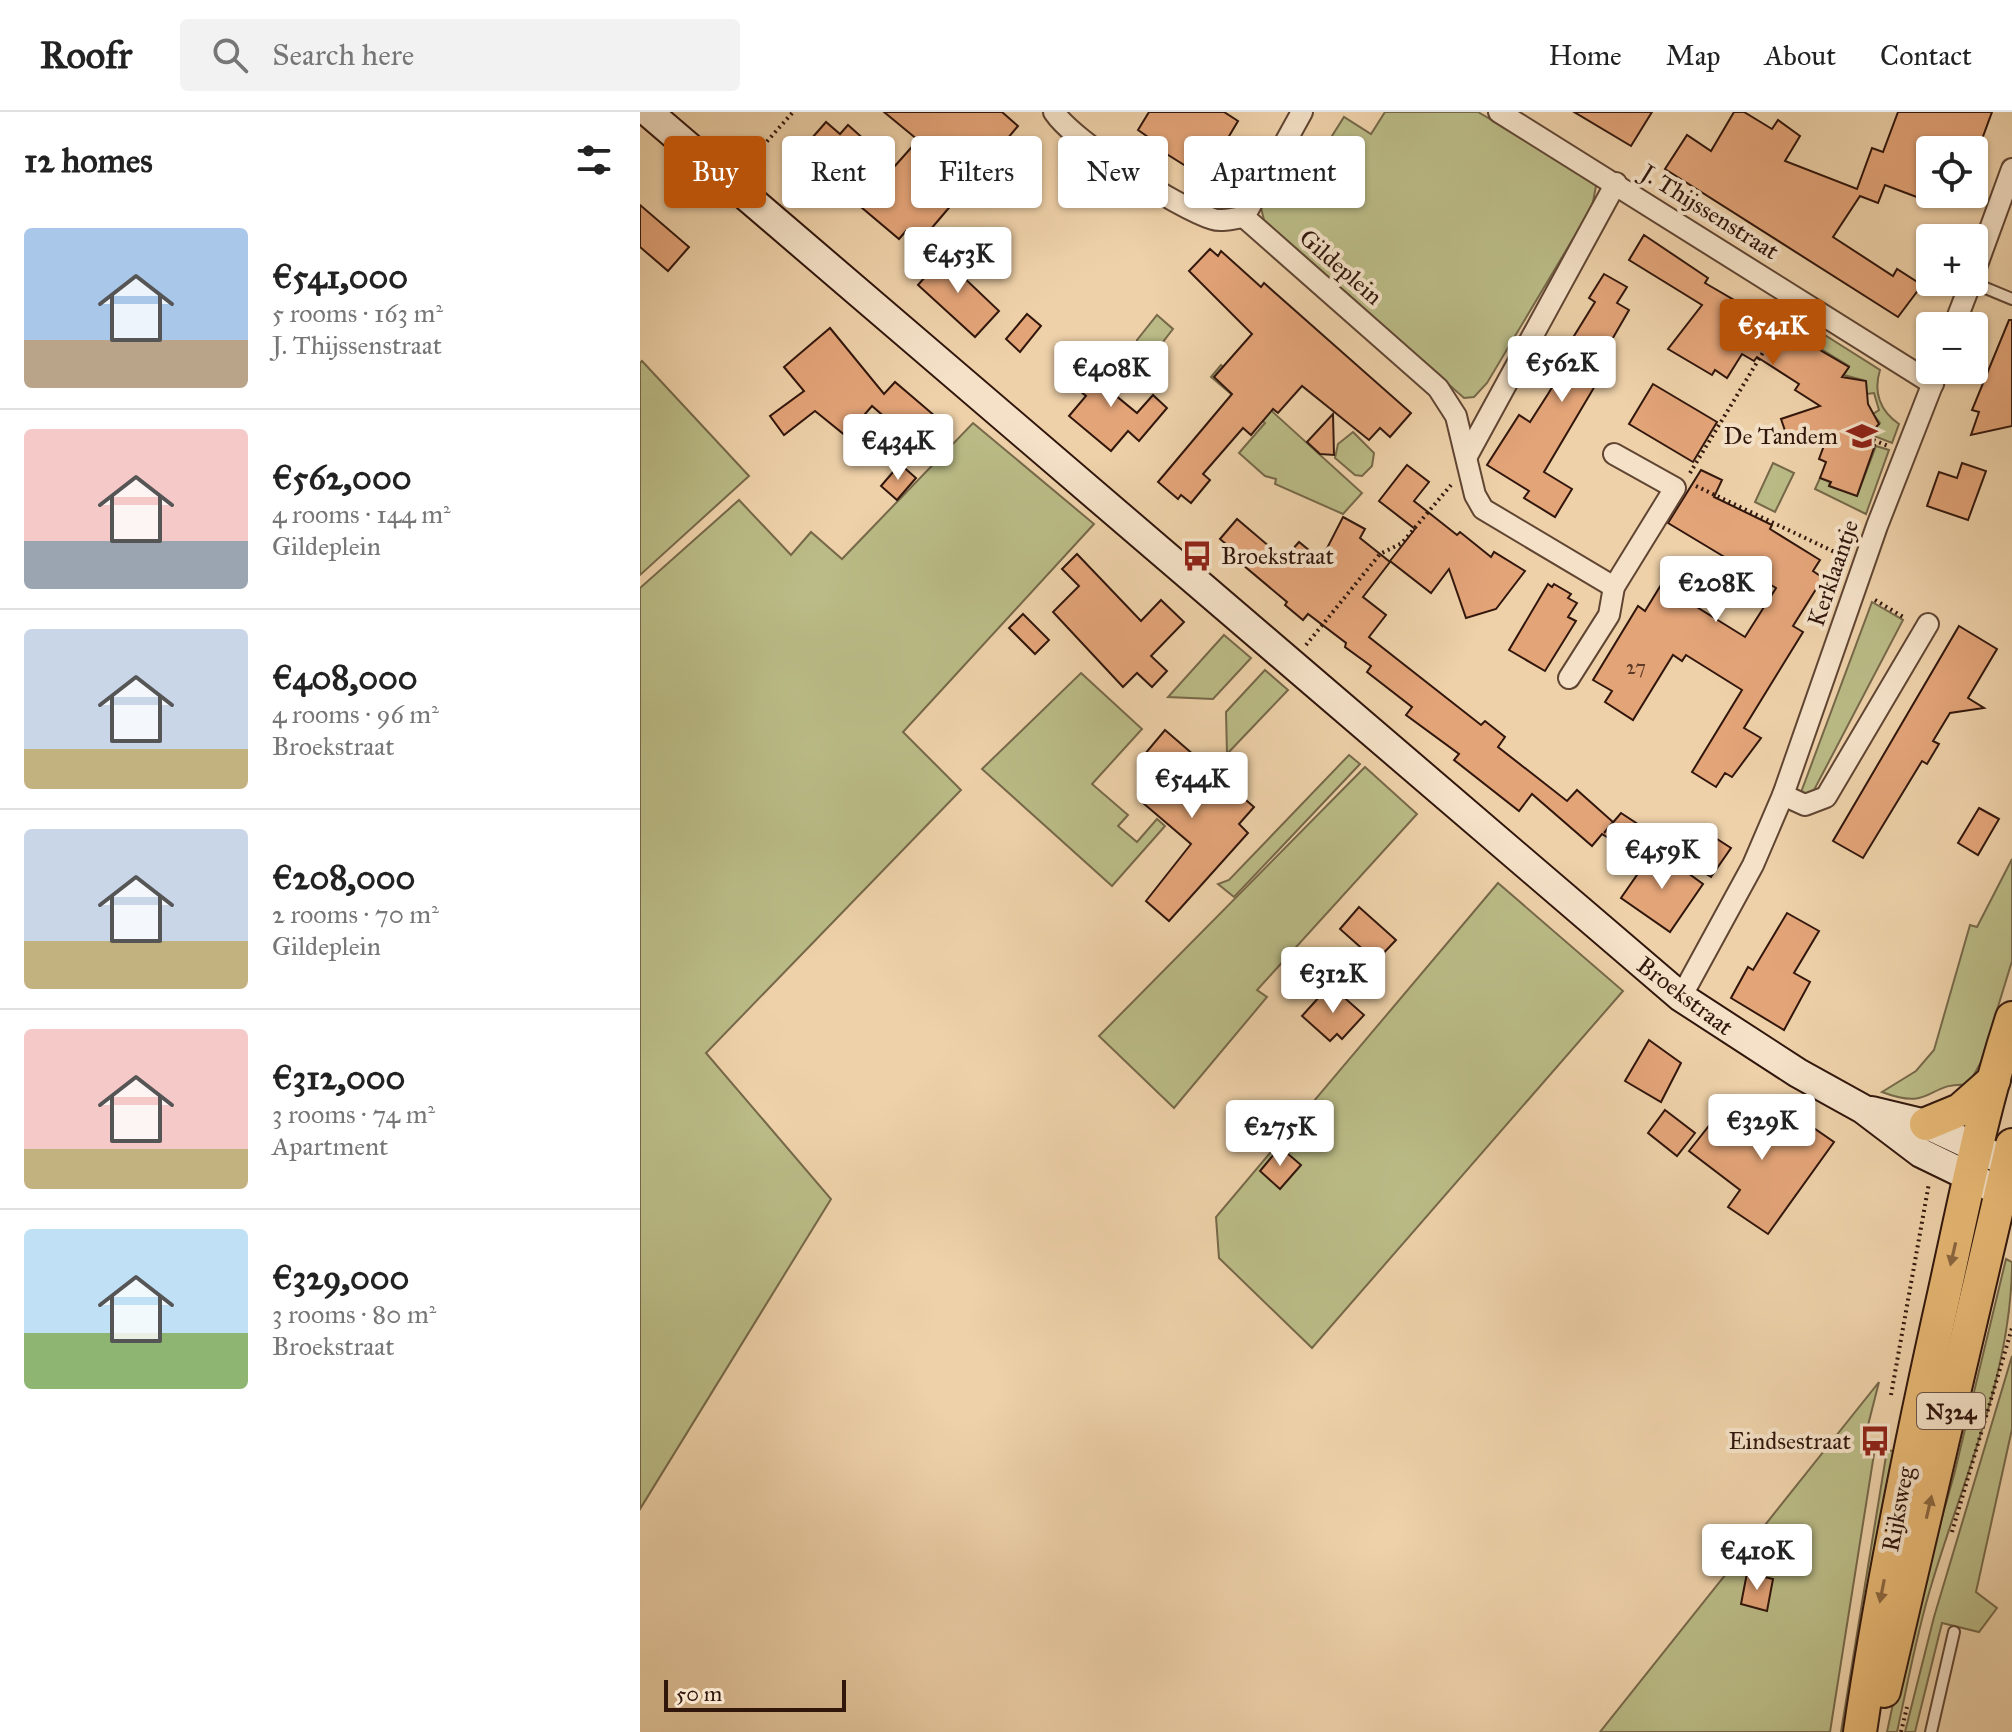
<!DOCTYPE html>
<html lang="en">
<head>
<meta charset="utf-8">
<style>
  body { margin:0; font-family:"IM FELL Great Primer",serif; background:#f2f2f2; color:#222; height:100vh; display:flex; flex-direction:column; font-size:30px; white-space:nowrap }
  * { box-sizing:border-box; margin:0 }
  p { font-size:26px; color:#767676 }
  .icon { flex:none; width:44px; height:44px; fill:none; stroke:currentColor; stroke-width:2; stroke-linecap:round; stroke-linejoin:round }
  .map { position:relative; flex:1; overflow:hidden }
  .sheet { display:flex; flex-direction:column; background:#fff; width:640px }
  .sheet>* { flex:none }
  .top-card { position:absolute; left:24px; top:24px; width:760px; height:72px; display:flex; gap:16px }
  .controls { position:absolute; left:1276px; top:24px; display:grid; gap:16px }
  .controls a { display:grid; place-items:center; width:72px; height:72px; border-radius:8px; background:#fff; box-shadow:0 2px 6px #0004; font-size:40px }
  .scale { position:absolute; left:24px; bottom:20px; width:182px; box-sizing:border-box; padding-left:8px; border:4px solid #31160c; border-top:0; font-size:22px; line-height:28px; white-space:nowrap; color:#31160c; -webkit-text-stroke:6px #f4e1c7; paint-order:stroke }
  .price { position:absolute; translate:-50% -68px; padding:0 18px; border-radius:8px; background:#fff; color:#222; font-size:26px; line-height:52px; filter:drop-shadow(0 2px 4px #0008) }
  .price::after { content:''; position:absolute; left:50%; top:48px; width:24px; height:18px; margin-left:-12px; background:inherit; clip-path:polygon(0 0,100% 0,50% 100%) }
  .price.on { background:#b45309; color:#fff }
  ul { padding:0; list-style:none }
  li { display:flex; align-items:center; gap:24px; height:200px; padding:0 24px }
  li+li { border-top:2px solid #e0e0e0 }
  li span { display:grid; place-items:center; flex:none; width:224px; height:160px; border-radius:8px; color:#555 }
  li>.icon { margin-inline-start:auto }
  span .icon { width:96px; height:96px; fill:#fffc; stroke-width:1 }
  li b { font-size:34px }
  h2 { display:flex; justify-content:space-between; align-items:center; height:96px; padding:0 24px; font-size:34px }
  .tag { padding:0 28px; border-radius:8px; background:#fff; box-shadow:0 2px 6px #0004; font-size:28px; line-height:72px }
  .tag.on { background:#b45309; color:#fff }
  header { display:flex; align-items:center; gap:48px; box-sizing:border-box; height:112px; padding:0 40px; background:#fff; border-bottom:2px solid #e0e0e0 }
  header strong { font-size:38px }
  nav { display:flex; gap:44px; margin-inline-start:auto; font-size:28px }
  .search { width:560px; height:72px; background:#f2f2f2; display:flex; align-items:center; gap:20px; box-sizing:border-box; padding:0 28px; border-radius:8px; color:#767676; font-size:30px }
  main { display:flex; flex:1; min-height:0 }
  .map>svg:first-child { display:block }
</style>
</head>
<body>
<header>
<strong>Roofr</strong>
<div class="search"><svg class="icon" aria-label="search" viewBox="0 0 24 24"><circle cx="10" cy="10" r="6"/><path d="M15 15l6 6"/></svg>Search here</div>
<nav><a>Home</a><a>Map</a><a>About</a><a>Contact</a></nav>
</header>
<main>
<section class="sheet">
<h2>12 homes<svg class="icon" aria-label="filters" viewBox="0 0 24 24"><path d="M4 7h16M4 17h16"/><circle cx="9" cy="7" r="2"/><circle cx="15" cy="17" r="2"/></svg></h2>
<ul>
<li><span style="background:linear-gradient(#a9c7e8 70%,#b9a48a 0)"><svg class="icon" aria-label="home" viewBox="0 0 24 24"><path d="M3 11l9-7 9 7M6 9v11h12V9"/></svg></span><div><b>€541,000</b><p>5 rooms · 163 m²</p><p>J. Thijssenstraat</p></div></li>
<li><span style="background:linear-gradient(#f6c9c9 70%,#9aa5b1 0)"><svg class="icon" aria-label="home" viewBox="0 0 24 24"><path d="M3 11l9-7 9 7M6 9v11h12V9"/></svg></span><div><b>€562,000</b><p>4 rooms · 144 m²</p><p>Gildeplein</p></div></li>
<li><span style="background:linear-gradient(#c9d6e8 75%,#c2b280 0)"><svg class="icon" aria-label="home" viewBox="0 0 24 24"><path d="M3 11l9-7 9 7M6 9v11h12V9"/></svg></span><div><b>€408,000</b><p>4 rooms · 96 m²</p><p>Broekstraat</p></div></li>
<li><span style="background:linear-gradient(#c9d6e8 70%,#c2b280 0)"><svg class="icon" aria-label="home" viewBox="0 0 24 24"><path d="M3 11l9-7 9 7M6 9v11h12V9"/></svg></span><div><b>€208,000</b><p>2 rooms · 70 m²</p><p>Gildeplein</p></div></li>
<li><span style="background:linear-gradient(#f6c9c9 75%,#c2b280 0)"><svg class="icon" aria-label="home" viewBox="0 0 24 24"><path d="M3 11l9-7 9 7M6 9v11h12V9"/></svg></span><div><b>€312,000</b><p>3 rooms · 74 m²</p><p>Apartment</p></div></li>
<li><span style="background:linear-gradient(#bfe0f5 65%,#8fb573 0)"><svg class="icon" aria-label="home" viewBox="0 0 24 24"><path d="M3 11l9-7 9 7M6 9v11h12V9"/></svg></span><div><b>€329,000</b><p>3 rooms · 80 m²</p><p>Broekstraat</p></div></li>
</ul>
</section>
<div class="map">
<svg width="1372" height="1620" viewBox="0 0 1372 1620">
  <rect width="100%" height="100%" fill="#eed1a9"/>
  <filter id="stains"><feTurbulence type="fractalNoise" baseFrequency=".0025" numOctaves="4"/><feColorMatrix values="0 0 0 0 .2 0 0 0 0 .09 0 0 0 0 .02 0 0 0 .5 -.17"/></filter>
  <radialGradient id="worn" r=".72"><stop offset=".6" stop-color="#630" stop-opacity="0"/><stop offset="1" stop-color="#630" stop-opacity=".3"/></radialGradient>
  <g fill="#babb86" stroke="#766849" stroke-width="2">
    <polygon points="745,0 838,0 946,64 956,74 952,95 847,271 834,285 824,286 624,108 621,96 638,65 656,68 666,51 673,54 704,5 731,22"/>
    <path d="M1150 201 1240 258C1233 280 1240 299 1259 312L1252 331 1229 322 1240 311 1233 302 1239 298 1234 281 1226 282V269L1204 263 1209 254 1163 226 1153 242 1133 230Z"/>
    <polygon points="517,203 533,217 522,231 511,233 501,256 486,269 497,249 497,228"/>
    <polygon points="2,249 109,364 0,463 0,251"/>
    <polygon points="581,253 722,381 703,402 635,372 636,367 625,364 599,341 625,311 571,265"/>
    <polygon points="333,311 454,412 263,620 321,678 66,941 191,1087 0,1397 0,476 99,388 151,443 171,420 202,447"/>
    <polygon points="713,320 734,341 732,354 722,364 715,363 695,346 698,332"/>
    <polygon points="1236,334 1249,338 1226,402 1175,377 1180,366 1190,370 1189,374 1217,384"/>
    <polygon points="1133,351 1154,361 1135,400 1115,390"/>
    <polygon points="1232,490 1263,508 1173,680 1160,683"/>
    <polygon points="584,523 611,546 573,587 528,585"/>
    <polygon points="625,558 648,578 587,642 586,600"/>
    <polygon points="441,561 502,617 452,672 488,703 478,714 497,730 517,707 525,714 472,774 342,657"/>
    <polygon points="709,643 720,652 594,785 578,772 589,768"/>
    <polygon points="725,655 777,702 617,878 627,885 534,996 459,924"/>
    <path d="M1372 747V849L1341 950 1328 973C1287 969 1294 1000 1242 980L1276 959 1294 938 1330 813 1337 815Z"/>
    <polygon points="858,771 983,879 672,1236 579,1146 576,1105"/>
    <path d="M1366 1147 1372 1150C1372 1260 1323 1367 1292 1471 1277 1519 1268 1570 1257 1620H1247L1265 1535 1314 1363Z"/>
    <polygon points="1372,1244 1372,1317 1336,1480 1357,1496 1339,1520 1302,1511 1275,1620 1265,1620 1294,1505"/>
    <polygon points="1239,1270 1226,1321 1234,1342 1190,1620 960,1620"/>
    <polygon points="1247,1338 1253,1339 1251,1375 1208,1620 1201,1620"/>
  </g>
  <g fill="#e3a478" stroke="#31160c" stroke-width="2">
    <polygon points="244,0 362,0 378,14 358,38 365,45 325,89 319,84 279,131 266,119 259,127 158,42 186,10 200,22 208,13 226,29 217,40 246,64 278,28"/>
    <polygon points="509,0 584,0 598,9 582,36 595,43 584,62 589,81 509,31 511,27 498,18"/>
    <polygon points="934,0 1012,0 991,34"/>
    <polygon points="1094,0 1104,0 1132,17 1138,8 1160,24 1145,49 1217,77 1232,36 1243,40 1258,0 1352,0 1338,38 1290,38 1290,90 1245,73 1238,91 1220,84 1193,125 1253,164 1257,157 1282,173 1258,205 1025,57 1047,23 1071,39"/>
    <polygon points="0,93 49,135 28,159 0,135"/>
    <polygon points="1004,123 1068,166 1065,171 1209,255 1202,265 1226,269 1228,292 1239,312 1224,328 1235,333 1217,384 1189,374 1191,370 1180,366 1186,350 1179,347 1189,320 1150,333 1141,307 1180,294 1155,278 1159,272 1117,245 1114,249 1102,242 1087,266 1075,258 1072,263 1028,237 1062,193 989,148"/>
    <polygon points="570,137 578,144 581,139 621,175 624,171 771,301 750,325 740,316 729,328 662,274 638,301 633,297 611,323 603,316 563,362 570,368 551,391 541,383 538,387 518,370 592,282 574,265 612,222 549,159"/>
    <polygon points="307,140 324,157 320,162 359,199 335,225 278,173"/>
    <polygon points="964,162 987,175 977,191 989,198 963,243 967,245 961,255 965,257 904,360 932,377 915,405 884,386 889,379 847,353 879,303 890,310 908,282 933,241 926,237 955,190 949,186"/>
    <polygon points="387,202 401,214 380,240 366,227"/>
    <polygon points="1369,208 1372,208 1372,314 1331,323 1339,300 1332,298"/>
    <polygon points="190,216 244,282 255,270 302,310 280,336 232,294 206,324 175,299 144,323 130,304 164,279 144,255"/>
    <polygon points="464,242 479,254 463,273 497,301 513,283 527,296 499,329 488,319 471,339 429,304 446,284 435,275"/>
    <polygon points="1013,272 1077,310 1053,350 989,312"/>
    <polygon points="693,302 694,343 680,342 667,330"/>
    <polygon points="1322,351 1346,359 1328,408 1287,394 1299,360 1317,366"/>
    <polygon points="260,352 276,366 257,388 241,374"/>
    <polygon points="767,353 789,370 774,389 817,423 820,420 851,445 854,440 885,459 856,497 826,506 809,457 791,481 750,449 775,417 739,389"/>
    <polygon points="1061,358 1082,368 1074,385 1132,413 1130,417 1180,448 1173,459 1183,466 1153,514 1163,520 1104,616 1121,626 1092,665 1085,661 1076,675 1052,660 1102,578 1046,543 1042,549 1033,543 993,608 965,590 972,579 953,568 998,494 1005,499 1032,455 1072,480 1052,492 1105,525 1136,476 1028,411"/>
    <polygon points="703,405 725,417 720,426 750,450 723,485 746,503 729,525 841,613 845,609 865,625 858,635 927,689 937,678 973,710 964,721 981,701 1016,724 1000,746 962,722 952,734 892,682 879,699 814,648 819,642 766,603 772,595 727,560 731,554 705,535 706,531 668,502 663,508 645,493 647,490 584,437 587,433 580,427 597,407 644,447 659,430 681,448"/>
    <polygon points="437,442 501,509 521,488 544,510 511,544 527,559 512,575 497,561 483,575 413,500 439,474 422,457"/>
    <polygon points="908,472 912,475 914,472 931,482 928,486 937,491 928,505 936,509 905,559 869,538"/>
    <polygon points="383,502 409,528 395,542 369,516"/>
    <polygon points="1319,514 1357,537 1328,586 1344,596 1310,601 1293,629 1299,632 1287,652 1282,649 1223,746 1193,729"/>
    <polygon points="525,618 614,695 599,712 608,721 529,809 506,789 551,732 503,691 519,673 507,663 516,653 504,643"/>
    <polygon points="1339,696 1359,707 1338,743 1318,731"/>
    <polygon points="1074,725 1091,736 1071,765 1054,754"/>
    <polygon points="1015,737 1063,772 1030,820 981,786"/>
    <polygon points="719,795 756,828 736,849 700,817"/>
    <polygon points="1147,801 1179,819 1154,861 1170,870 1144,918 1091,886 1108,855 1113,858"/>
    <polygon points="690,873 724,903 702,927 697,922 690,929 662,904"/>
    <polygon points="1009,928 1041,951 1021,990 985,969"/>
    <polygon points="1087,991 1131,1025 1149,999 1194,1030 1128,1122 1088,1095 1100,1078 1049,1039"/>
    <polygon points="1025,998 1055,1021 1037,1044 1008,1021"/>
    <polygon points="640,1035 661,1053 640,1077 620,1059"/>
    <polygon points="1107,1461 1133,1467 1127,1499 1101,1492"/>
  </g>
  <g fill="none" stroke-linecap="round" stroke-linejoin="round">
    <g stroke="#604533" stroke-width="14">
      <g id="lane">
        <polyline points="1331,170 1372,187"/>
        <polyline points="1291,1620 1314,1520"/>
      </g>
    </g>
    <g stroke="#604533" stroke-width="24">
      <g id="street">
        <path d="M414 0C434 30 538 96 573 107 581 110 594 106 604 105"/>
        <polyline points="662,0 604,105 798,276 816,304 835,383 843,397 974,475"/>
        <polyline points="859,0 1293,272"/>
        <polyline points="1334,161 1372,57"/>
        <polyline points="1314,214 1331,170"/>
        <polyline points="827,344 976,71"/>
        <polyline points="929,566 969,503 974,475 1035,376 974,342"/>
        <polyline points="1143,683 1165,693 1186,685 1288,512"/>
        <polyline points="1041,885 1113,753 1143,683 1237,414 1298,258"/>
      </g>
    </g>
    <g stroke="#31160c" stroke-width="32">
      <g id="secondary">
        <polyline points="8,0 1041,885 1158,961 1223,997 1281,1041 1349,1074"/>
        <polyline points="1232,999 1286,1012 1354,1044"/>
      </g>
    </g>
    <g stroke="#31160c" stroke-width="36">
      <g id="primary">
        <polyline points="1286,1012 1320,998 1354,968"/>
        <polyline points="1244,1579 1372,1033"/>
        <path d="M1220 1620C1242 1471 1272 1325 1305 1178 1325 1087 1343 994 1372 906"/>
      </g>
    </g>
    <g stroke="#31160c" stroke-width="4" stroke-dasharray="2 4" stroke-linecap="butt">
      <polyline points="107,52 153,0"/>
      <polyline points="1228,326 1248,334"/>
      <polyline points="1050,361 1145,204"/>
      <polyline points="1056,374 1203,444"/>
      <polyline points="1235,488 1265,506"/>
      <polyline points="666,533 740,442 762,431 811,373"/>
      <polyline points="1251,1283 1289,1071"/>
      <polyline points="1312,1420 1372,1216"/>
      <polyline points="1261,1620 1267,1595"/>
    </g>
    <use href="#lane" stroke="#f4e1c7" stroke-width="10"/>
    <use href="#street" stroke="#f4e1c7" stroke-width="20"/>
    <use href="#secondary" stroke="#f4e1c7" stroke-width="28"/>
    <use href="#primary" stroke="#e7b874" stroke-width="32"/>
  </g>
  <defs><path id="oneway-solid" d="M-6-.8H1V-3.2L6.5 0L1 3.2V.8H-6Z" transform="scale(2)"/></defs>
  <g fill="#8c6740">
    <use href="#oneway-solid" transform="translate(1313 1142) rotate(103)"/>
    <use href="#oneway-solid" transform="translate(1289 1395) rotate(-77)"/>
    <use href="#oneway-solid" transform="translate(1242 1479) rotate(101)"/>
  </g>
  <defs>
    <g id="school-bare" transform="scale(2.4)"><path d="M0-5L7-2L0 1L-7-2ZM-4 1L0 2.5L4 1V4Q0 6-4 4Z" fill="#8f2418" stroke="#f4e1c7" stroke-width="2.5" paint-order="stroke"/></g>
    <g id="bus-bare" transform="scale(2.4)"><path d="M-5-6H5V4H4V6H2V4H-2V6H-4V4H-5ZM-3.5-4V0h7V-4ZM-3.5 1.2v1.5H-2V1.2ZM2 1.2v1.5H3.5V1.2Z" fill="#8f2418" stroke="#f4e1c7" stroke-width="2.5" paint-order="stroke"/></g>
  </defs>
  <g fill-rule="evenodd">
    <use href="#school-bare" x="1222" y="324"/>
    <use href="#bus-bare" x="557" y="444"/>
    <use href="#bus-bare" x="1235" y="1329"/>
  </g>
  <g text-anchor="middle" dominant-baseline="central" stroke-width="8" stroke-linejoin="round" paint-order="stroke">
    <g font-size="20" fill="#5e3a27">
      <text x="996" y="555">27</text>
    </g>
    <rect fill="#f4e1c7" stroke="#6c5344" stroke-width="2" x="1277" y="1281" width="68" height="36" rx="6"/>
    <g font-size="22" font-weight="bold" fill="#31160c">
      <text x="1311" y="1299">N324</text>
    </g>
    <g font-size="24" fill="#31160c" stroke="#f4e1c7">
      <text transform="translate(1070 100) rotate(32)">J. Thijssenstraat</text>
      <text transform="translate(701 155) rotate(41)">Gildeplein</text>
      <text transform="translate(1193 461) rotate(-71)">Kerklaantje</text>
      <text transform="translate(1045 884) rotate(37)">Broekstraat</text>
      <text transform="translate(1258 1397) rotate(-79)">Rijksweg</text>
    </g>
    <g font-size="24" fill="#31160c" stroke="#f4e1c7" text-anchor="end">
      <text x="1198" y="324">De Tandem</text>
      <text x="581" y="444" text-anchor="start">Broekstraat</text>
      <text x="1211" y="1329">Eindsestraat</text>
    </g>
  </g>
  <rect width="100%" height="100%" filter="url(#stains)"/>
  <rect width="100%" height="100%" fill="url(#worn)"/>
</svg>
<div class="controls">
<a><svg class="icon" aria-label="locate" viewBox="0 0 24 24"><circle cx="12" cy="12" r="6"/><path d="M12 2v4M12 18v4M2 12h4M18 12h4"/></svg></a>
<a>+</a>
<a>−</a>
</div>
<div class="scale">50 m</div>
<b class="price" style="left:318px;top:183px">€453K</b>
<b class="price on" style="left:1133px;top:255px">€541K</b>
<b class="price" style="left:922px;top:292px">€562K</b>
<b class="price" style="left:471px;top:297px">€408K</b>
<b class="price" style="left:258px;top:370px">€434K</b>
<b class="price" style="left:1076px;top:512px">€208K</b>
<b class="price" style="left:552px;top:708px">€544K</b>
<b class="price" style="left:1022px;top:779px">€459K</b>
<b class="price" style="left:693px;top:903px">€312K</b>
<b class="price" style="left:1122px;top:1050px">€329K</b>
<b class="price" style="left:640px;top:1056px">€275K</b>
<b class="price" style="left:1117px;top:1480px">€410K</b>
<div class="top-card">
<a class="tag on">Buy</a>
<a class="tag">Rent</a>
<a class="tag">Filters</a>
<a class="tag">New</a>
<a class="tag">Apartment</a>
</div>
</div>
</main>
</body>
</html>
